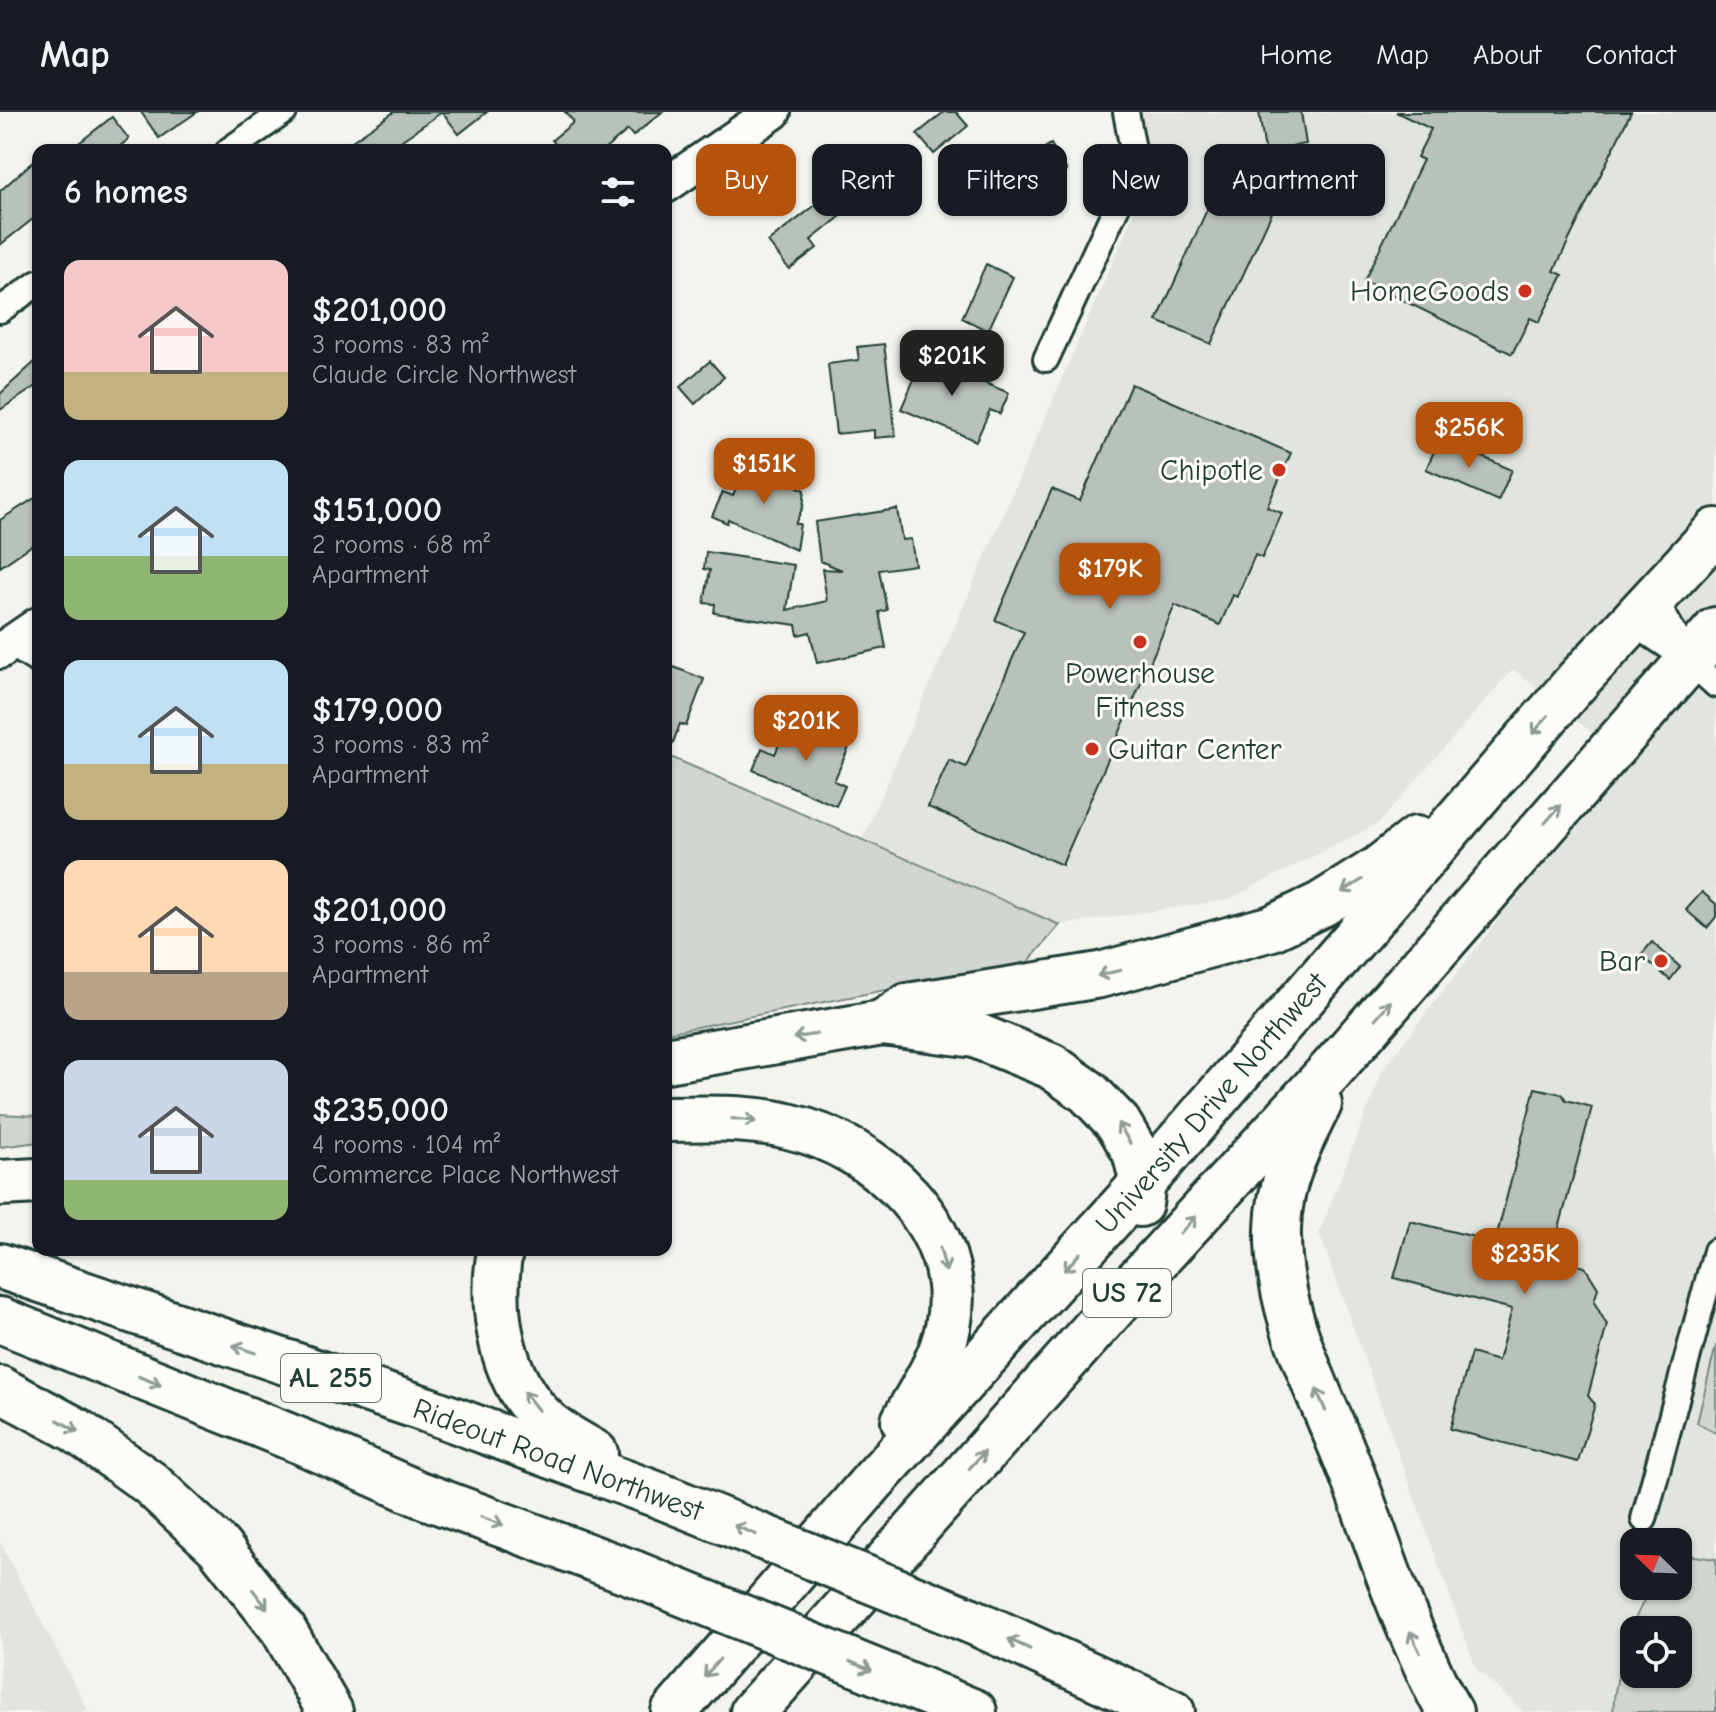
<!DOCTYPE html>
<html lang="en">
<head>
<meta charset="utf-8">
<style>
  body { margin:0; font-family:"Comic Neue",sans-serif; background:#242831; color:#f1f3f6; height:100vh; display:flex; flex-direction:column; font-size:30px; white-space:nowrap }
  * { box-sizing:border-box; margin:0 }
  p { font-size:26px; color:#9ea1a6 }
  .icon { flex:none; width:44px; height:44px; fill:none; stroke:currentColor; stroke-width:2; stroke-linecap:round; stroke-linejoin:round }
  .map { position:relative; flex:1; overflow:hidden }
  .panel { position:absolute; left:32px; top:32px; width:640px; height:1112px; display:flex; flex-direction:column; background:#171b24; border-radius:16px; box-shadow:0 2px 6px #0004 }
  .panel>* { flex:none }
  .guide { position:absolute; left:696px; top:32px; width:760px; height:72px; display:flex; gap:16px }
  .needle { width:52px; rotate:293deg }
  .tools { position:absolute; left:1620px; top:1416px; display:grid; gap:16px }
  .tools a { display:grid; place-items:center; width:72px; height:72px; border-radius:16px; background:#171b24; box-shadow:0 2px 6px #0004; font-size:40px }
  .price { position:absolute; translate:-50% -68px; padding:0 18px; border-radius:16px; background:#b45309; color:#fff; font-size:26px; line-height:52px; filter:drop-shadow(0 2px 4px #0008) }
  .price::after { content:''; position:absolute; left:50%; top:48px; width:24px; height:18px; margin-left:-12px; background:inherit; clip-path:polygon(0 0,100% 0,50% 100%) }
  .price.on { background:#222; color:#fff }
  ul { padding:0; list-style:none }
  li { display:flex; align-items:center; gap:24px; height:200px; padding:0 32px }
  li span { display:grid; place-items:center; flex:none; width:224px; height:160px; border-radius:16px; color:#555 }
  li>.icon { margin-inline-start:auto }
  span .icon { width:96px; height:96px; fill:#fffc; stroke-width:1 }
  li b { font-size:34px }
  h2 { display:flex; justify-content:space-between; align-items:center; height:96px; padding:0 32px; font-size:34px }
  .pill { padding:0 28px; border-radius:16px; background:#171b24; box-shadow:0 2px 6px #0004; font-size:28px; line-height:72px }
  .pill.on { background:#b45309; color:#fff }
  header { display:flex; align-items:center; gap:48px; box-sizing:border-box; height:112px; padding:0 40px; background:#171b24; border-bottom:2px solid #363941 }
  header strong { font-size:38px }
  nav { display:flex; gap:44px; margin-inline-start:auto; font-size:28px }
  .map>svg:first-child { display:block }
</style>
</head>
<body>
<header>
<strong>Map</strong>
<nav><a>Home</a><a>Map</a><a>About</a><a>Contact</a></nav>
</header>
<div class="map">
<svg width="1716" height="1600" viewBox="0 0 1716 1600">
  <rect width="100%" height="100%" fill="#f4f4ef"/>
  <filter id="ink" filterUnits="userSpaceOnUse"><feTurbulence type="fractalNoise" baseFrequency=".0125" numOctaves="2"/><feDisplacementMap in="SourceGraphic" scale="16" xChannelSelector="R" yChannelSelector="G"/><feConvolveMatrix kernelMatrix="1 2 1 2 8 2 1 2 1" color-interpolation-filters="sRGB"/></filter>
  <g filter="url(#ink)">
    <g fill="#e2e5df" fill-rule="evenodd">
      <path d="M1140 0H1716V1600H1524L1476 1557 1319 1121 1383 957 1623 646 1513 557 1379 711 1227 788 1060 813 863 726 1145 75 1146 30ZM1634 1430H1678V1474H1634ZM1634 1518H1678V1562H1634Z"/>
      <polygon points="0,1430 89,1600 0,1600"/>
    </g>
    <g fill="#d1d6d1" stroke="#788a82" stroke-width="2" fill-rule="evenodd">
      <polygon points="666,643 1060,813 1028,850 666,921"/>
      <polygon points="0,1002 38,1004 38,1030 0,1035"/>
      <polygon points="1716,1233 1716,1321 1697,1311"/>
      <path d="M1678 1442 1716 1447V1600H1613C1615 1562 1631 1505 1653 1474H1678ZM1678 1518V1562H1634V1518Z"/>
    </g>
    <g fill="#b9c1bb" stroke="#1f3d34" stroke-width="2">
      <polygon points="141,0 197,0 159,26"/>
      <polygon points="394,0 487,0 459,22 442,0 388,38 339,38"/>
      <polygon points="565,0 662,0 633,24 628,18 604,38 560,38 552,28 574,10"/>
      <polygon points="944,0 956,0 968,14 934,42 917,22"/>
      <polygon points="1259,0 1301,0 1306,32 1265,39"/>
      <polygon points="1396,0 1631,0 1554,159 1563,163 1539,210 1530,206 1512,242 1364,169 1423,48 1417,45 1431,17"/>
      <polygon points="112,5 129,27 115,38 70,38"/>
      <polygon points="1051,32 1067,59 1044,74 1027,47"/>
      <polygon points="880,43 898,66 853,101 850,97 811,128 817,136 789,157 768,130"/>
      <polygon points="1231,44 1287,68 1211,232 1157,209"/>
      <polygon points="38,45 38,103 0,133 0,79"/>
      <polygon points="986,152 1013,165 988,219 962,206"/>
      <polygon points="884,232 896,324 874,326 874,318 836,322 828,252 859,248 857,235"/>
      <polygon points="926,240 940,246 938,251 1009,281 1000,302 990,298 976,329 901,297"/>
      <polygon points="38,247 38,273 0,298 0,282"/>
      <polygon points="710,249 724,265 695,292 680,275"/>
      <polygon points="1131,272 1291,341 1267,395 1282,401 1262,446 1255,443 1237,485 1233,483 1220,513 1175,493 1062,753 928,695 949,648 966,655 1024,520 995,508 1052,377 1080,389"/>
      <polygon points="1440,326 1512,358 1498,389 1426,357"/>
      <polygon points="747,352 805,378 803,395 795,412 800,412 796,438 728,407 727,411 712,404 723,380 733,384"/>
      <polygon points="38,384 38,429 0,455 0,408"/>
      <polygon points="897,397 902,428 911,427 915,453 879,458 887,498 879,500 886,536 817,551 810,520 798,523 796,513 714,501 715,492 704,491 710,458 704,457 706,440 794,453 787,498 827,489 822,457 842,458 820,449 815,410"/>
      <polygon points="666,552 704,567 686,614 680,612 668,644"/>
      <polygon points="789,609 849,635 834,669 845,674 836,694 753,658 762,636 775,642"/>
      <polygon points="1702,780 1716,792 1716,805 1707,816 1686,798"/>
      <polygon points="1652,830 1680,855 1670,868 1641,843"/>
      <polygon points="1535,976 1562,982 1566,988 1592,995 1551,1146 1585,1155 1598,1176 1594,1190 1607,1213 1588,1284 1595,1292 1578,1350 1450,1317 1471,1241 1498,1249 1512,1197 1394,1166 1410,1109 1495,1130"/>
    </g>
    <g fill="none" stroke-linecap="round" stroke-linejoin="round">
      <g stroke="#1f3d34" stroke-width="30">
        <g id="street">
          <polyline points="229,38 284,0"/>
          <polyline points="0,198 38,171"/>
          <polyline points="1046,247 1128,70 1134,43 1126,0"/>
          <polyline points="1654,486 1686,543"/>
          <polyline points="1632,510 1689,548 1716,573"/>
          <polyline points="11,532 38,549"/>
          <polyline points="1644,1407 1716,1139"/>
        </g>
      </g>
      <g stroke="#1f3d34" stroke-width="40">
        <g id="secondary">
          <polyline points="666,73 773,0"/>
          <polyline points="0,539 38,513"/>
        </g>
      </g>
      <g stroke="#1f3d34" stroke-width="50">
        <g id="highway">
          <polyline points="882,911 908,894 1100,863 1272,816 1322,792 1378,757 1416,727"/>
          <polyline points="666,948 882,911 975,923 1051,954 1088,980 1118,1011 1135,1040 1143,1071 1140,1092"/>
          <path d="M1319 992C1298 1033 1279 1070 1278 1117 1276 1209 1325 1287 1355 1370 1377 1429 1396 1489 1423 1546 1431 1564 1439 1583 1450 1600"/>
          <path d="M666 1007C706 1006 749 1005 788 1014 876 1034 968 1115 948 1215 941 1250 921 1278 904 1309"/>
          <polyline points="0,1071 38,1069"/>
          <path d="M500 1138C490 1197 500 1269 548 1311 562 1323 580 1332 595 1341"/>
          <polyline points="0,1154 425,1297 661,1384"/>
          <polyline points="0,1208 300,1329 419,1382 633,1461"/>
          <polyline points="0,1277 76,1318 150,1371 218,1434 283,1517 330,1600"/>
          <polyline points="974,1510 1172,1600"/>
          <polyline points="938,1585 974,1600"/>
          <path id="s1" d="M674 1600 872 1370 1143 1071 1578 568 1716 419"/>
          <polyline points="753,1600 1129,1178 1332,957 1716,518"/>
        </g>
      </g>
      <use href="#street" stroke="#fdfcf7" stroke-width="24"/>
      <use href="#secondary" stroke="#fdfcf7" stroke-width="34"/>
      <use href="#highway" stroke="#fdfcf7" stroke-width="44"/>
      <g stroke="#1f3d34" stroke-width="50" stroke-linecap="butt">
        <g id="highway-bridge">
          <polyline points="661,1384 974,1510"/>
          <polyline points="633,1461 938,1585"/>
        </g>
      </g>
      <use href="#highway-bridge" stroke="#fdfcf7" stroke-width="44"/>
    </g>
    <defs><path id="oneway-shaft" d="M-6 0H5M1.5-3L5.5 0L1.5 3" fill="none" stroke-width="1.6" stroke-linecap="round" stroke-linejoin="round" transform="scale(2)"/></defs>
    <g stroke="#8e9c96">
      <use href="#oneway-shaft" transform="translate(1540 613) rotate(130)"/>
      <use href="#oneway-shaft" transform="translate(1553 702) rotate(-49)"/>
      <use href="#oneway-shaft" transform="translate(1352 774) rotate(148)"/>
      <use href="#oneway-shaft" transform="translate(1109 861) rotate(167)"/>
      <use href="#oneway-shaft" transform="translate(1383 898) rotate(-49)"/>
      <use href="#oneway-shaft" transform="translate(805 924) rotate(170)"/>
      <use href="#oneway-shaft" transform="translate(744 1008) rotate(7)"/>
      <use href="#oneway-shaft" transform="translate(1124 1021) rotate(-121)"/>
      <use href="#oneway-shaft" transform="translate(1188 1113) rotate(-47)"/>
      <use href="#oneway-shaft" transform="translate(943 1148) rotate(75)"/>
      <use href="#oneway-shaft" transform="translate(1072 1150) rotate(132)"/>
      <use href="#oneway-shaft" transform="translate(244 1237) rotate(-161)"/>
      <use href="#oneway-shaft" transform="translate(150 1269) rotate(22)"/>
      <use href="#oneway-shaft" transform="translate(1321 1288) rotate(-113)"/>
      <use href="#oneway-shaft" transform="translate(531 1289) rotate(-128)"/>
      <use href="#oneway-shaft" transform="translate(68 1314) rotate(30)"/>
      <use href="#oneway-shaft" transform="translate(977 1348) rotate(-48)"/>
      <use href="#oneway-shaft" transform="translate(492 1409) rotate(21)"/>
      <use href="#oneway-shaft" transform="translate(745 1418) rotate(-158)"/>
      <use href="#oneway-shaft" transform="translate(260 1487) rotate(52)"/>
      <use href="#oneway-shaft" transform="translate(1415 1530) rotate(-115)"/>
      <use href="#oneway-shaft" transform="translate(1019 1532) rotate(-155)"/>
      <use href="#oneway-shaft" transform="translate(861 1554) rotate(22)"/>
      <use href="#oneway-shaft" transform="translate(712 1556) rotate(131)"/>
    </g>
  </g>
  <g fill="#c8321e" stroke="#fdfcf7" stroke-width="3">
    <circle cx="1525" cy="179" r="8"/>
    <circle cx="1279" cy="358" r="8"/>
    <circle cx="1140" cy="530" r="8"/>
    <circle cx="1092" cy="637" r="8"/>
    <circle cx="1661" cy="849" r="8"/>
  </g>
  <g text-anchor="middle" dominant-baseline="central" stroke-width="6" stroke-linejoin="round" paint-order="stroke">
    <g fill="#fdfcf7" stroke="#62766e" stroke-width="2">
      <rect x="1083" y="1157" width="88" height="48" rx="6"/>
      <rect x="281" y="1242" width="100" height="48" rx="6"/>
    </g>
    <g font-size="28" font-weight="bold" fill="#1f3d34">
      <text x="1127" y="1181">US 72</text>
      <text x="331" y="1266">AL 255</text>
    </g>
    <g font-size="30" fill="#1f3d34" stroke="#fdfcf7" text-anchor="end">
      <text x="1509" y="179">HomeGoods</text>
      <text x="1263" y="358">Chipotle</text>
      <text x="1140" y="561" text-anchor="middle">Powerhouse<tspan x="1140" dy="34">Fitness</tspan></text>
      <text x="1108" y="637" text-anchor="start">Guitar Center</text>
      <text x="1645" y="849">Bar</text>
    </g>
    <g font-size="30" fill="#1f3d34" stroke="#fdfcf7">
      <text stroke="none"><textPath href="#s1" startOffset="812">University Drive Northwest</textPath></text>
      <text transform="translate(558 1348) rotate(20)">Rideout Road Northwest</text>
    </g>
  </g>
</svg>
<div class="tools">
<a><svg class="needle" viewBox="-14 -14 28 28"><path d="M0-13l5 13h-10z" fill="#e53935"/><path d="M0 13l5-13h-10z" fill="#9ea1a6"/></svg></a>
<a><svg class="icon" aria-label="locate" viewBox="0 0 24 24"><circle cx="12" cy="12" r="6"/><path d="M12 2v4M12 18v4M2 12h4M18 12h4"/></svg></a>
</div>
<b class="price on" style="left:952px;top:286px">$201K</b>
<b class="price" style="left:1469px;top:358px">$256K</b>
<b class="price" style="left:764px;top:394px">$151K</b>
<b class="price" style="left:1110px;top:499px">$179K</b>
<b class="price" style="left:806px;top:651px">$201K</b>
<b class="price" style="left:1525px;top:1184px">$235K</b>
<div class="guide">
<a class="pill on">Buy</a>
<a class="pill">Rent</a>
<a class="pill">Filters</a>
<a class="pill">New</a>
<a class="pill">Apartment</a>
</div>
<section class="panel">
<h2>6 homes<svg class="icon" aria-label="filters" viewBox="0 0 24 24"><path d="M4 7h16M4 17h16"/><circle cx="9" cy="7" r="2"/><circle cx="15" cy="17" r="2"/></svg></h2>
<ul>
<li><span style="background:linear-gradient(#f6c9c9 70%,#c2b280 0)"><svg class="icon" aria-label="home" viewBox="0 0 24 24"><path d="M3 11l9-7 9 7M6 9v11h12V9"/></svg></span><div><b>$201,000</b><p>3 rooms · 83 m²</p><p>Claude Circle Northwest</p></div></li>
<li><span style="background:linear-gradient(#bfe0f5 60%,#8fb573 0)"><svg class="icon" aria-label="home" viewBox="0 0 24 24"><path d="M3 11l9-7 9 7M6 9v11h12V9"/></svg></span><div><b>$151,000</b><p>2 rooms · 68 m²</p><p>Apartment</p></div></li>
<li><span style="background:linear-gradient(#bfe0f5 65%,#c2b280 0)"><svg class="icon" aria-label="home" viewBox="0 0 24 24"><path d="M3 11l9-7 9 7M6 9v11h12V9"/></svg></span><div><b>$179,000</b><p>3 rooms · 83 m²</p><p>Apartment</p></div></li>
<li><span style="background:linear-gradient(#ffd9b3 70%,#b9a48a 0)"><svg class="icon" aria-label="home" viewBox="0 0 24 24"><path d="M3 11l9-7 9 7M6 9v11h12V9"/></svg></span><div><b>$201,000</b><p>3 rooms · 86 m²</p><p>Apartment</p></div></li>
<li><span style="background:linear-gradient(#c9d6e8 75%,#8fb573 0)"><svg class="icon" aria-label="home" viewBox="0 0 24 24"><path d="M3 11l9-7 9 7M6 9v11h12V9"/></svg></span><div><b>$235,000</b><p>4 rooms · 104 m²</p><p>Commerce Place Northwest</p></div></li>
</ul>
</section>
</div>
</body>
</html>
